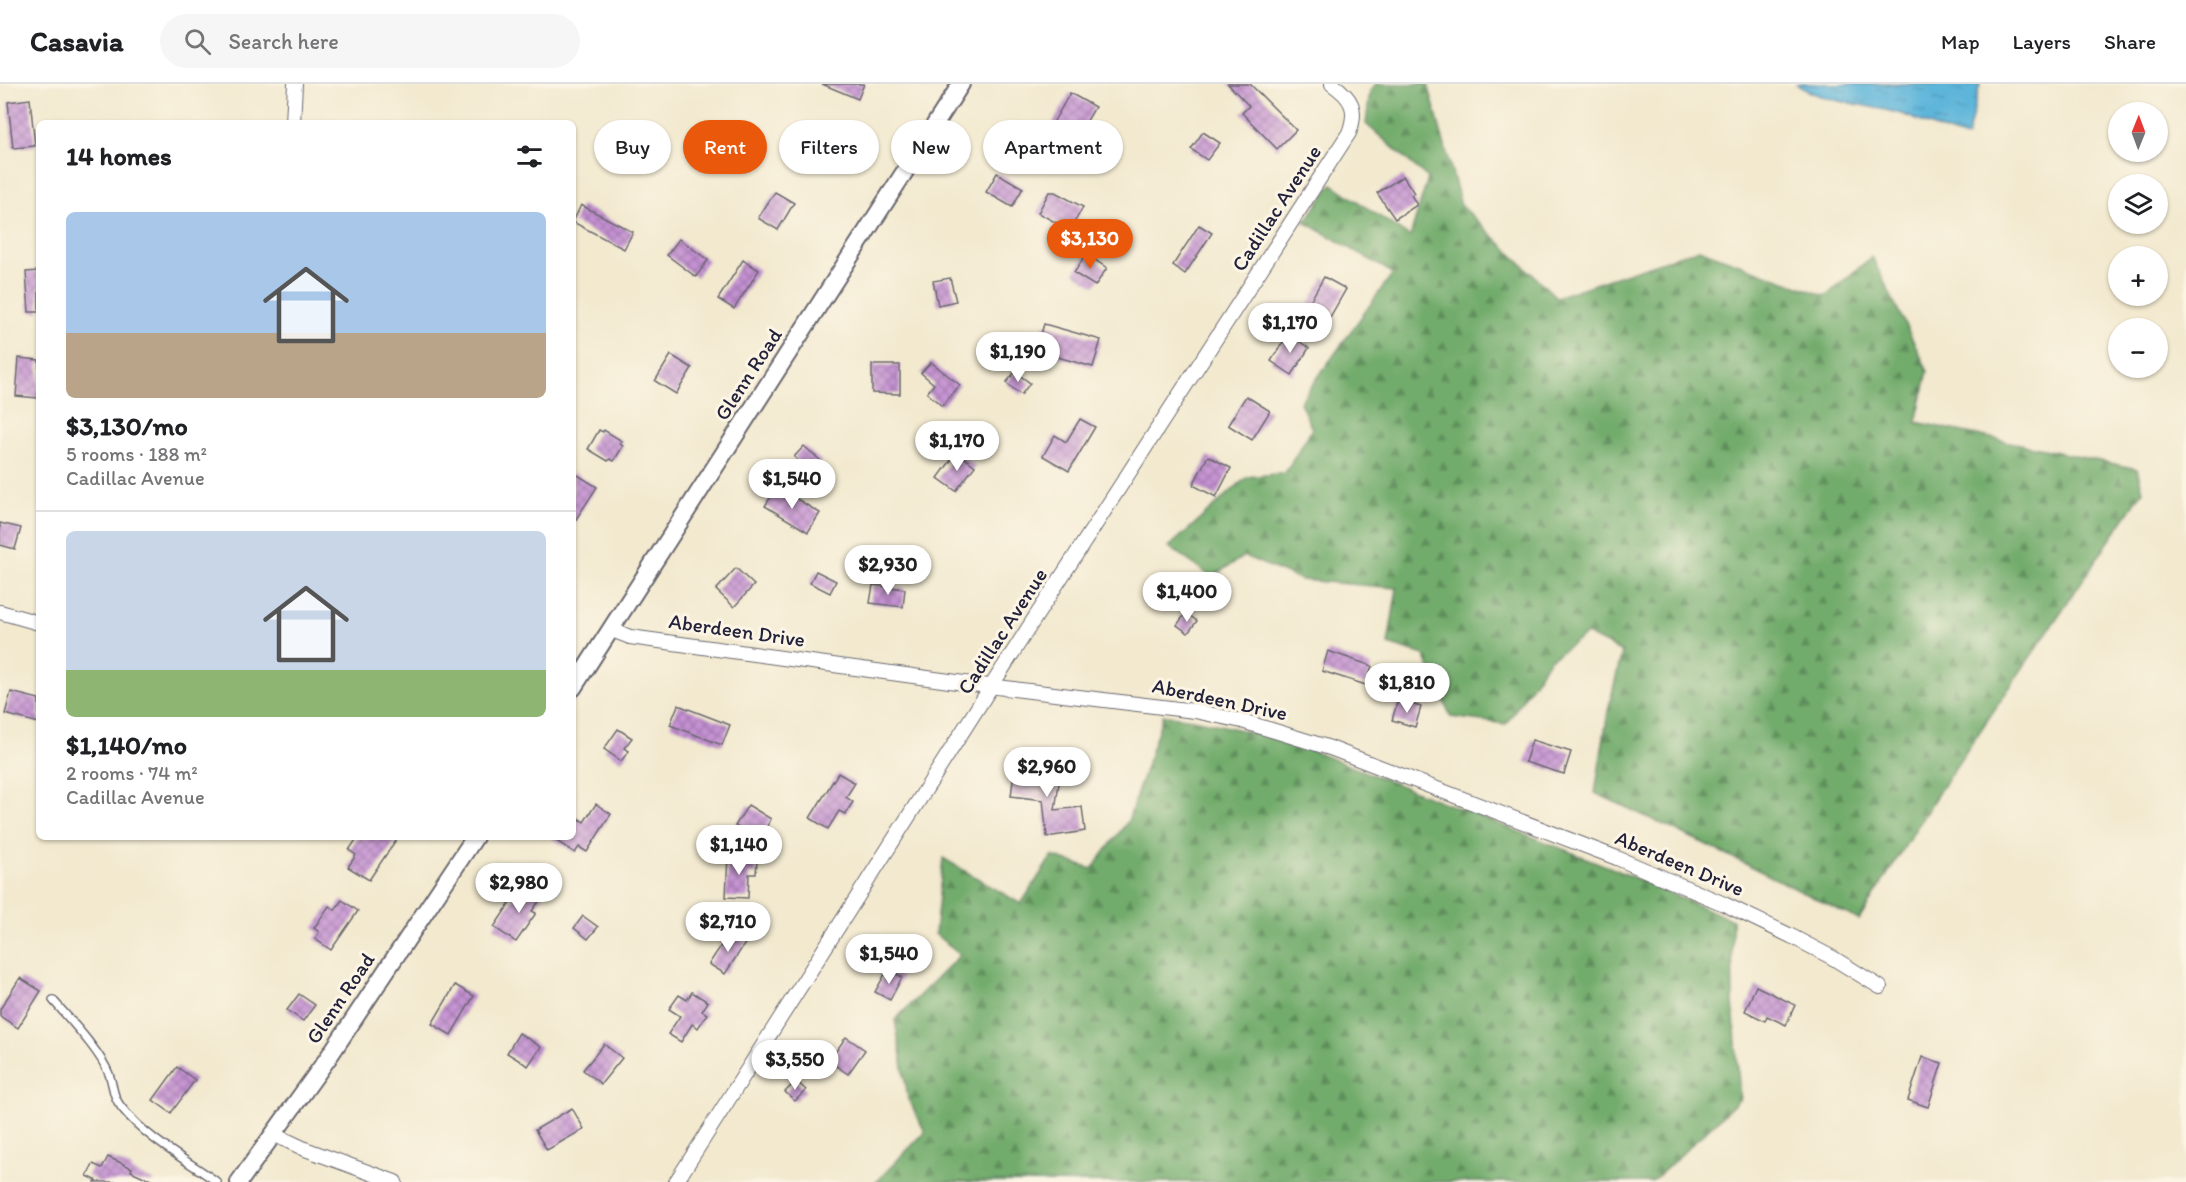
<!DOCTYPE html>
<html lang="en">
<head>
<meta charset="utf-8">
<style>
  body { margin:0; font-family:Itim,sans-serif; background:#f6f6f6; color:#202124; height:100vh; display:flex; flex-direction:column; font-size:22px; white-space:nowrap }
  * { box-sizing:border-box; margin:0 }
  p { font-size:20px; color:#757577 }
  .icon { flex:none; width:33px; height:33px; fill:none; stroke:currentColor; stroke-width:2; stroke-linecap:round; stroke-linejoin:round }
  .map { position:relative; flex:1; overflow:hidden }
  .side { position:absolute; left:36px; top:36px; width:540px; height:720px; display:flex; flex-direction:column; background:#fff; border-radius:9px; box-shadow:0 2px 4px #0004 }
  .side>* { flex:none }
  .guide { position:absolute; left:594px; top:36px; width:570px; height:54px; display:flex; gap:12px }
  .needle { width:39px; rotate:1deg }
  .tools { position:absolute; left:2108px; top:18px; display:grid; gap:12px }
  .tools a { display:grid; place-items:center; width:60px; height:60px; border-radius:50%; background:#fff; box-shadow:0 2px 4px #0004; font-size:30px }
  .price { position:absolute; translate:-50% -51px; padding:0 14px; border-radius:21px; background:#fff; color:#222; font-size:20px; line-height:39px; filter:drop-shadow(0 2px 3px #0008) }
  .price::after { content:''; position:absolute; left:50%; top:36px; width:18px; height:14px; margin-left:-9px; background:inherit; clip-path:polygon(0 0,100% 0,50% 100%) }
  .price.active { background:#ea580c; color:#fff }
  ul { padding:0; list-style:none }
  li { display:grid; align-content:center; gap:12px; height:318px; padding:0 30px }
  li+li { border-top:2px solid #e0e0e0 }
  li span { display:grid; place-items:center; height:186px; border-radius:9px; color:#555 }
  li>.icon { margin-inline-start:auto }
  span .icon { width:108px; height:108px; fill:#fffc; stroke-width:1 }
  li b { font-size:26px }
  h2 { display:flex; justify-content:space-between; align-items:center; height:72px; padding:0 30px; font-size:26px }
  .chip { padding:0 21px; border-radius:27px; background:#fff; box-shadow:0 2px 4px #0004; font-size:21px; line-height:54px }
  .chip.active { background:#ea580c; color:#fff }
  header { display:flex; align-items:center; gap:36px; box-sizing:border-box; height:84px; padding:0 30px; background:#fff; border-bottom:2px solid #e0e0e0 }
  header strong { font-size:28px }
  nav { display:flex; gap:33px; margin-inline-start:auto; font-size:21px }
  .search { width:420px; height:54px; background:#f6f6f6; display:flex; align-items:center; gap:15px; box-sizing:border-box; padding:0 21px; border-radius:33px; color:#757577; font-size:22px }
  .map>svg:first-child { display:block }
</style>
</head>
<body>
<header>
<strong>Casavia</strong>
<div class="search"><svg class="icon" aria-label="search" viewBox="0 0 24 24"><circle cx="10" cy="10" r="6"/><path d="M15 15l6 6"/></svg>Search here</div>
<nav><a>Map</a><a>Layers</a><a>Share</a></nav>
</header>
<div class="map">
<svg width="2186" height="1098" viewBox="0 0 2186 1098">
  <defs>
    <pattern id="forest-firs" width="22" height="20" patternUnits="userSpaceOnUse" patternTransform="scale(1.5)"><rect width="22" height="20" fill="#72ac6c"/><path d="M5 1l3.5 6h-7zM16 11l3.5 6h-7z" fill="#5d8c5a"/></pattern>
    <pattern id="water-ripples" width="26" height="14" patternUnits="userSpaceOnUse" patternTransform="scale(1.5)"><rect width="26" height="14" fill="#5db5da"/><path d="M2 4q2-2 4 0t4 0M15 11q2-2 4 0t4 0" fill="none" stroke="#4c93b2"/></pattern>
    <pattern id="building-cross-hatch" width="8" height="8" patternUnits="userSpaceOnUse" patternTransform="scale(1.5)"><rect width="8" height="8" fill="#c491d2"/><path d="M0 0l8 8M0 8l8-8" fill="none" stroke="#9f76ac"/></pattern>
  </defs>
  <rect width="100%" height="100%" fill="#fcf5e5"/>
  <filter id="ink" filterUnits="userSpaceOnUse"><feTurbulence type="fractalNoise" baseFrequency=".0167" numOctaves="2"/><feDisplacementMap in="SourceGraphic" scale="12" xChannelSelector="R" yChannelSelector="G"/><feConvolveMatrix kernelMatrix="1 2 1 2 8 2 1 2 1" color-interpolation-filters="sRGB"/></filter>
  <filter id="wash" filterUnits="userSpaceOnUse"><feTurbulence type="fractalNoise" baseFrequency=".008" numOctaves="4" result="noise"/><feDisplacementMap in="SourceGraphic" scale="24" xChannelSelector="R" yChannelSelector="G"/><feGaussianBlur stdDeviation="1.35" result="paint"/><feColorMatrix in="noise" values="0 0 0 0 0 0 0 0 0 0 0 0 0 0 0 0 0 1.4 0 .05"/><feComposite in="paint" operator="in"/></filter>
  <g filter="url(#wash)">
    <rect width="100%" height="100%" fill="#f2e9cf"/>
    <g fill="url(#forest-firs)" stroke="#4a6754" stroke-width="1.5">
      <polygon points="1376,0 1428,0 1461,121 1556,213 1699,165 1825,212 1872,173 1928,287 1916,338 2137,385 2143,407 1938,709 1859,836 1703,759 1595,709 1608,627 1622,568 1587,550 1549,576 1506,640 1451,633 1424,571 1388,560 1397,504 1301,496 1244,472 1212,493 1169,463 1247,393 1285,389 1312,345 1300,318 1393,189 1305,138 1332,100 1410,153 1428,94 1366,40 1370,7"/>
      <polygon points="1163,631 1194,635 1284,656 1614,785 1732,836 1733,917 1740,1015 1652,1098 876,1098 925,1048 908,1014 895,936 960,871 935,850 943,774 1021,820 1052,772 1092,785 1128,737"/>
    </g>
    <path fill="url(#water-ripples)" stroke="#406c8a" stroke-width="1.5" d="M1796 0H1980L1967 53C1941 49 1922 36 1898 29 1867 20 1822 19 1796 0Z"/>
    <g id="blocks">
      <g fill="url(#building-cross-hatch)">
        <polygon points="822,0 864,0 858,15"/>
        <polygon points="1228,0 1250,0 1296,46 1277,65 1242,29 1249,22"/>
        <polygon points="1070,9 1095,23 1078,52 1053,39"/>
        <polygon points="30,15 35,62 13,64 8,18"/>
        <polygon points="1203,48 1220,59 1207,76 1191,65"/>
        <polygon points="997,89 1023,104 1012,123 986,108"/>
        <polygon points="1403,92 1414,109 1411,111 1417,121 1395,135 1377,109"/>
        <polygon points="775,108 794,119 778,146 758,134"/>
        <polygon points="1049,108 1055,108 1083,123 1070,146 1038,129"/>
        <polygon points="581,121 633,148 624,165 573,138"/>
        <polygon points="1199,141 1212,149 1185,190 1173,181"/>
        <polygon points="679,155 708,176 696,193 667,171"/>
        <polygon points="1086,170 1107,184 1095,202 1074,189"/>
        <polygon points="743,176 759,186 734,225 718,215"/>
        <polygon points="39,187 39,228 29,228 26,188"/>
        <polygon points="1324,193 1346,205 1330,233 1308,221"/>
        <polygon points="950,194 956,217 938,221 933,197"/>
        <polygon points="1044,240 1101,256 1093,283 1036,267"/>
        <polygon points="1288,250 1309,264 1292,291 1271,277"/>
        <polygon points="671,271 692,284 676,310 655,297"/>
        <polygon points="19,274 39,276 38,314 16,312"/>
        <polygon points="931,278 960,301 942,322 927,309 934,300 921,289"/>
        <polygon points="872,281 900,281 900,310 872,309"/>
        <polygon points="1015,288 1030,299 1021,311 1006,299"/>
        <polygon points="1246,312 1270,327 1252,356 1228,341"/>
        <polygon points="1080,335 1095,343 1069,387 1043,372 1055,351 1066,358"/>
        <polygon points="599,346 603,348 604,346 622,357 620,360 623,362 614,377 610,375 608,377 588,365"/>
        <polygon points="804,362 821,377 812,388 794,373"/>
        <polygon points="957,368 975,382 956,407 938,394"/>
        <polygon points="1208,372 1231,384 1216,413 1193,401"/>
        <polygon points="573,388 597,403 573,440"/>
        <polygon points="777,403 820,429 808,448 765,422"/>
        <polygon points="0,439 21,444 15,465 0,461"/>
        <polygon points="736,484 754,501 734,523 716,506"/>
        <polygon points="816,487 836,497 830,509 810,499"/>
        <polygon points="873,501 905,505 903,523 870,519"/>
        <polygon points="1186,529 1197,537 1188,549 1177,541"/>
        <polygon points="1328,567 1372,582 1366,601 1322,587"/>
        <polygon points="11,608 39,615 39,639 5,630"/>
        <polygon points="1398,616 1421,623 1415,643 1392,636"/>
        <polygon points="678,621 730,641 722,661 670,641"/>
        <polygon points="618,645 632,654 624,664 629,667 621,677 604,665"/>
        <polygon points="1532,656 1571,668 1564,690 1525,678"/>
        <polygon points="1015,680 1061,686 1055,726 1082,723 1085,747 1047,753 1043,716 1011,712"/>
        <polygon points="838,689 855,699 846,713 853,718 845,730 839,727 828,745 810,734"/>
        <polygon points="596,720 611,730 587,768 579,763 575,769 550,753 573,753 573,731 584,738"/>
        <polygon points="748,721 771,735 759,756 735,742"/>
        <polygon points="358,753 398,753 369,796 348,783 356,771 349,766"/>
        <polygon points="728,771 750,771 746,777 757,777 756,790 749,790 748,814 726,813"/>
        <polygon points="528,802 543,812 532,827 536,829 516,858 494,843 514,813 519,816"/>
        <polygon points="342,816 358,827 331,866 315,855 319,848 314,844 329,822 335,826"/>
        <polygon points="583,832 598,843 588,855 574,844"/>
        <polygon points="730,848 746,858 725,890 709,880"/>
        <polygon points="888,885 902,893 890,916 875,908"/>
        <polygon points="20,894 41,907 18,944 0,932 0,925"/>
        <polygon points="455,901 474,912 451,951 432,940"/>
        <polygon points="1756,902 1795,921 1786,941 1767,932 1765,937 1745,927"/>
        <polygon points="692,908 708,918 702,927 707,930 698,944 692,940 681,958 668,950 680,932 669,925 679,911 687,916"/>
        <polygon points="299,910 315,921 303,937 287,926"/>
        <polygon points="519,949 541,963 528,982 507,969"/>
        <polygon points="846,953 865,966 848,990 829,977"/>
        <polygon points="604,960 622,974 601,1000 583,986"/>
        <polygon points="1922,973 1942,979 1928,1023 1908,1016"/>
        <polygon points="177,983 195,996 171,1029 153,1016"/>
        <polygon points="796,997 806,1006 795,1017 785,1008"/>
        <polygon points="572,1024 584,1045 547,1066 535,1046"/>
        <polygon points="108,1073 132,1084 131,1087 155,1098 95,1098 96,1096 87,1092 93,1080 102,1084"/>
      </g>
    </g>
  </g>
  <g filter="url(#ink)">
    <use href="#blocks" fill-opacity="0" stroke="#6b686f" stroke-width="1.5"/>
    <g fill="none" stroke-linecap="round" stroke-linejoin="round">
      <g stroke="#6b686f" stroke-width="10">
        <path id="service" d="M53 916C69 935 100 967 109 990 114 1003 112 1012 122 1024 147 1055 185 1075 217 1098"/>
      </g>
      <g stroke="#6b686f" stroke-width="16">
        <g id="minor">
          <polyline points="293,39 295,0"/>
          <polyline points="0,528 39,539"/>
          <polyline points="612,546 630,553 964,599 1195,627 1242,637 1330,664 1617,774 1724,820 1791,852 1833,874 1880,903"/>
          <polyline points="273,1050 305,1065 395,1098"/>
          <path d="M676 1098 1029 543 1349 49C1358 25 1352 14 1332 0"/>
        </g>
      </g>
      <g stroke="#6b686f" stroke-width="20">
        <g id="tertiary">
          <polyline points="573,604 961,0"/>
          <polyline points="239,1098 328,974 475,753"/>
        </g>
      </g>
      <use href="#service" stroke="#fff" stroke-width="7"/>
      <use href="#minor" stroke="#fff" stroke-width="14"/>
      <use href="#tertiary" stroke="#fff" stroke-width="16"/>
    </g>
  </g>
  <g text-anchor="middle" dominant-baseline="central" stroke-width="6" stroke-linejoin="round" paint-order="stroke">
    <g font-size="21" fill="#22223b" stroke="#fcf5e5">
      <text transform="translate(1276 124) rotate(-57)">Cadillac Avenue</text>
      <text transform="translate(748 290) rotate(-57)">Glenn Road</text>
      <text transform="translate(737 546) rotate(8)">Aberdeen Drive</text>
      <text transform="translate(1002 547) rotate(-57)">Cadillac Avenue</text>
      <text transform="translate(1220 615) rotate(12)">Aberdeen Drive</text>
      <text transform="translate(1680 779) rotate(23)">Aberdeen Drive</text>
      <text transform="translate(340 914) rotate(-56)">Glenn Road</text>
    </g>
  </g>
</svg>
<div class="tools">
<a><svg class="needle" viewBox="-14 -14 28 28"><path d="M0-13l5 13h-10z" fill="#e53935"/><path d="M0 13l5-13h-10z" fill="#757577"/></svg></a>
<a><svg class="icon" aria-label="layers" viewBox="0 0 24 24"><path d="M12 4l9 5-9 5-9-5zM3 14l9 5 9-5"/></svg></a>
<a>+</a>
<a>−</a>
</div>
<b class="price active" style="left:1090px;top:186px">$3,130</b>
<b class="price" style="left:1290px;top:270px">$1,170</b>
<b class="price" style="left:1018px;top:299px">$1,190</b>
<b class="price" style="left:957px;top:388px">$1,170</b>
<b class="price" style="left:792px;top:426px">$1,540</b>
<b class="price" style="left:888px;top:512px">$2,930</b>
<b class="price" style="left:1187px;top:539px">$1,400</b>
<b class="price" style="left:1407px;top:630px">$1,810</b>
<b class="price" style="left:1047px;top:714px">$2,960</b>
<b class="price" style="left:739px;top:792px">$1,140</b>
<b class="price" style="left:519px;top:830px">$2,980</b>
<b class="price" style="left:728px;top:869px">$2,710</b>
<b class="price" style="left:889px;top:901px">$1,540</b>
<b class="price" style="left:795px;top:1007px">$3,550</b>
<div class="guide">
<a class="chip">Buy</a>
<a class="chip active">Rent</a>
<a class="chip">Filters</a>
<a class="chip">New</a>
<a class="chip">Apartment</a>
</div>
<section class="side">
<h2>14 homes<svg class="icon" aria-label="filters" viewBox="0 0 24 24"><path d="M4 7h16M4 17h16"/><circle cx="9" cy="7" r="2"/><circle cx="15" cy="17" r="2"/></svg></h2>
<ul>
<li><span style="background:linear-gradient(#a9c7e8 65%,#b9a48a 0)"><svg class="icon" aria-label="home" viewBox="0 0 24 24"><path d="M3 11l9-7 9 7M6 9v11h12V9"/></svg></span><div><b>$3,130/mo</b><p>5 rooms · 188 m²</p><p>Cadillac Avenue</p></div></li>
<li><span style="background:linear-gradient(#c9d6e8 75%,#8fb573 0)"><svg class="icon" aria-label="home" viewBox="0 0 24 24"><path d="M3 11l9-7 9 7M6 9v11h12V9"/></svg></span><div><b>$1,140/mo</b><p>2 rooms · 74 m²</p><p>Cadillac Avenue</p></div></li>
</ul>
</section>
</div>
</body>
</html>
